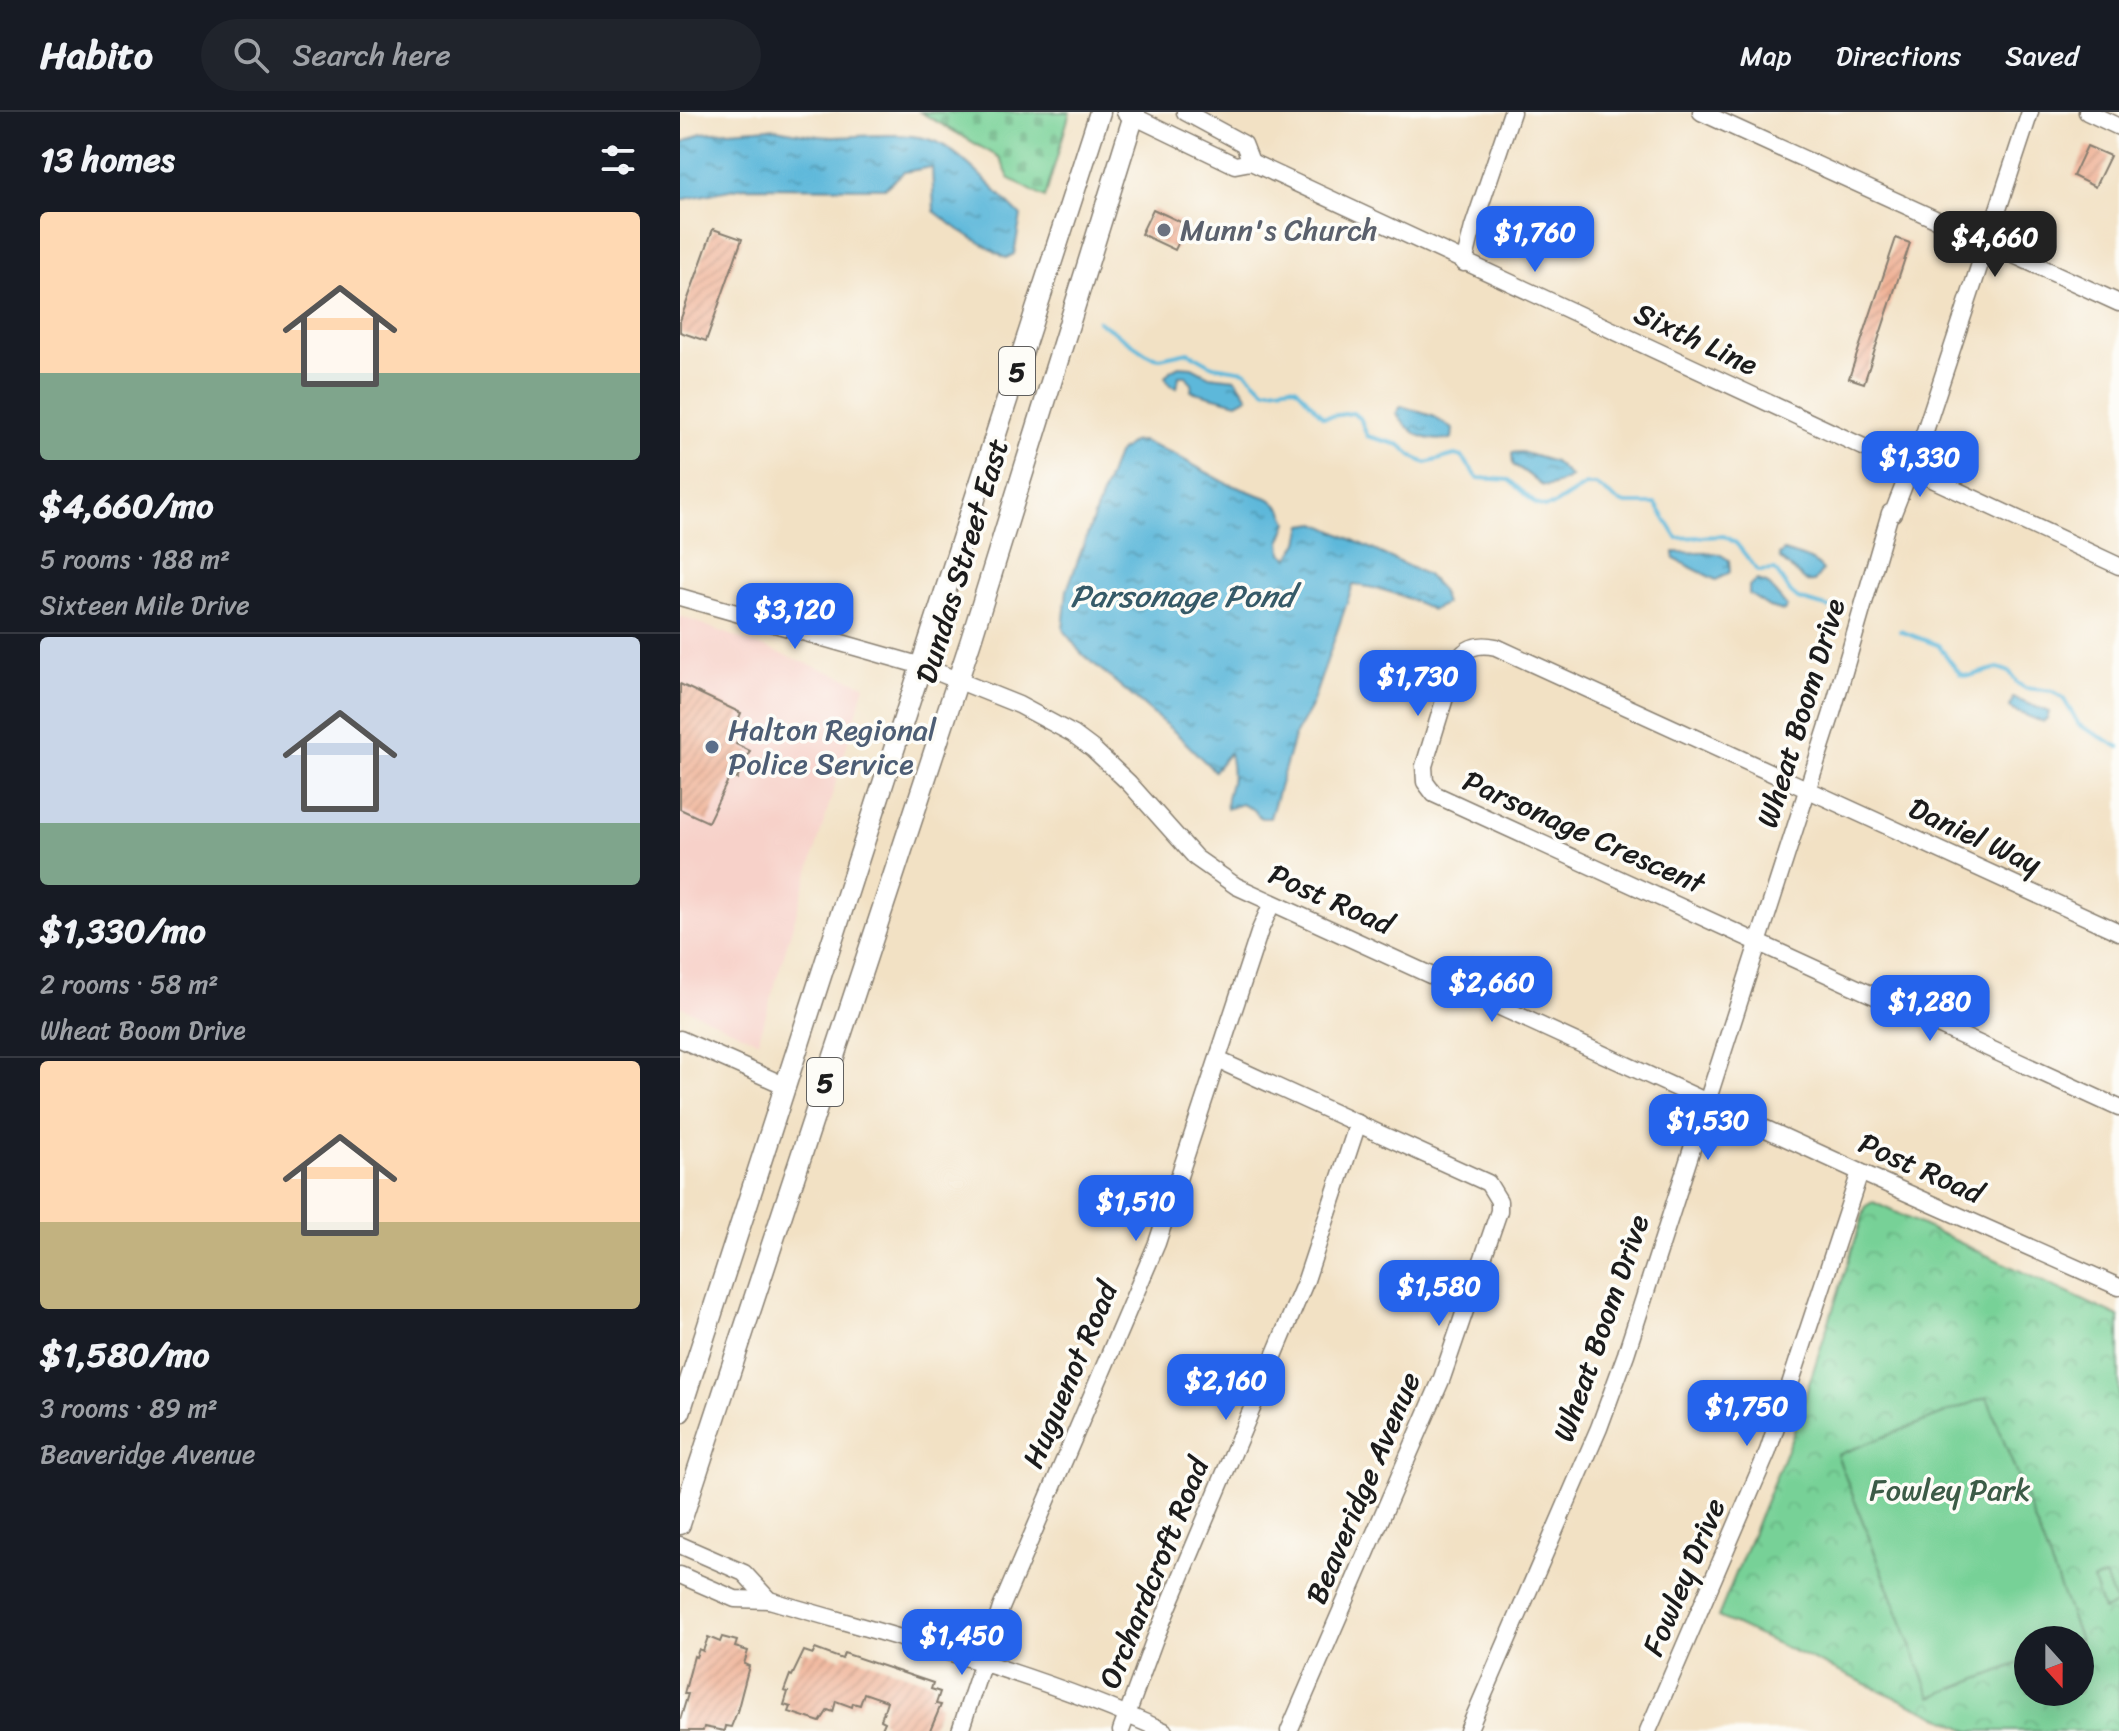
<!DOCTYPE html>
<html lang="en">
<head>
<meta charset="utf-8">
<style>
  body { margin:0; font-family:Sriracha,sans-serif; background:#20242c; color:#f1f3f6; height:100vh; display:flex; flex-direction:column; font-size:30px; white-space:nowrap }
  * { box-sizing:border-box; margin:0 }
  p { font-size:26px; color:#9ea1a6 }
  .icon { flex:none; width:44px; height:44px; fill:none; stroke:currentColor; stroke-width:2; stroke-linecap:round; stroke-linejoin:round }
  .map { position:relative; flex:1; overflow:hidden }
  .panel { display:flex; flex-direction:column; background:#171b24; width:680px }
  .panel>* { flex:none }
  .needle { width:52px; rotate:159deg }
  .buttons { position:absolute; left:1334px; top:1514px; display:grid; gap:16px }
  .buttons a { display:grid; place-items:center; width:80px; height:80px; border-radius:50%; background:#171b24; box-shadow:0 8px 32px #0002; font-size:40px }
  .price { position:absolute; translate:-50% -68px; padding:0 18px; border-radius:16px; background:#2563eb; color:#fff; font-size:26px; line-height:52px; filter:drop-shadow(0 2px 4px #0008) }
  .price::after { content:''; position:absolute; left:50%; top:48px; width:24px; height:18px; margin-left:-12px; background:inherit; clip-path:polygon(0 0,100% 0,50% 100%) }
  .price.active { background:#222; color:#fff }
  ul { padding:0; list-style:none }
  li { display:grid; align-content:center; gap:16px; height:424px; padding:0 40px }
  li+li { border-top:2px solid #363941 }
  li span { display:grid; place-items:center; height:248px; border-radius:8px; color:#555 }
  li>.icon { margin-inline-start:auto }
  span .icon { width:144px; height:144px; fill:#fffc; stroke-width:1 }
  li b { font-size:34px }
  h2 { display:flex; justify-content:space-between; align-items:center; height:96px; padding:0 40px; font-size:34px }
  header { display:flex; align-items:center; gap:48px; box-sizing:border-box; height:112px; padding:0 40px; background:#171b24; border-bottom:2px solid #363941 }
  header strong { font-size:38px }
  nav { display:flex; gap:44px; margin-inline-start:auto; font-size:28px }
  .search { width:560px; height:72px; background:#20242c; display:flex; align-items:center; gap:20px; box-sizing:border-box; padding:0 28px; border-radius:44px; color:#9ea1a6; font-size:30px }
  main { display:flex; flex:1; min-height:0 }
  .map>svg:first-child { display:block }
</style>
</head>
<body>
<header>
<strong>Habito</strong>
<div class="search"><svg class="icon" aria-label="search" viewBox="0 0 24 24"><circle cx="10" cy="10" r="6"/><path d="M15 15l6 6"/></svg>Search here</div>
<nav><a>Map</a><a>Directions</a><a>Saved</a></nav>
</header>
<main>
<section class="panel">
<h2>13 homes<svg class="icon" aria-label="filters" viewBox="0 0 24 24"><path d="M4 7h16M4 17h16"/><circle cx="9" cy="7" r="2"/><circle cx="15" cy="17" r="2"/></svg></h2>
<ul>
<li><span style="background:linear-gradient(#ffd9b3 65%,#7fa58c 0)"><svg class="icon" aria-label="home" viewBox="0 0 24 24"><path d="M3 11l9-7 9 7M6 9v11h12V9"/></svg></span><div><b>$4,660/mo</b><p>5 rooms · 188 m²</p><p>Sixteen Mile Drive</p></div></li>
<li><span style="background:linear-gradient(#c9d6e8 75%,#7fa58c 0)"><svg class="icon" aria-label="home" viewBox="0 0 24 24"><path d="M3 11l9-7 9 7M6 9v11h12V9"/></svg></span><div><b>$1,330/mo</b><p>2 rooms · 58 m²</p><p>Wheat Boom Drive</p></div></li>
<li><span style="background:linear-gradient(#ffd9b3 65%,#c2b280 0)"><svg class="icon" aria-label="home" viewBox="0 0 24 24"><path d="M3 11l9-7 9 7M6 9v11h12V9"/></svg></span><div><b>$1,580/mo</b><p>3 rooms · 89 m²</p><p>Beaveridge Avenue</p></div></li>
</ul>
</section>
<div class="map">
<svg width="1439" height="1619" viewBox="0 0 1439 1619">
  <defs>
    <pattern id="cemetery-stones" width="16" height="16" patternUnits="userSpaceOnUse" patternTransform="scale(2)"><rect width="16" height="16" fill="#77d197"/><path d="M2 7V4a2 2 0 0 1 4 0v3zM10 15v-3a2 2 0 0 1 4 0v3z" fill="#66b382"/></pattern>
    <pattern id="park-crowns" width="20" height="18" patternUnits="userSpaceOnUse" patternTransform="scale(2)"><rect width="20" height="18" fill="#77d197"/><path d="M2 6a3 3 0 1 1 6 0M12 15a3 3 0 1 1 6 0" fill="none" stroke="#66b382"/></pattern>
    <pattern id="water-ripples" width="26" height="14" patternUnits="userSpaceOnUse" patternTransform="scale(2)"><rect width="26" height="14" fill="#5db8da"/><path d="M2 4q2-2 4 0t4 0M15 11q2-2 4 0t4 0" fill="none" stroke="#4c95b0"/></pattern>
    <pattern id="building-hatch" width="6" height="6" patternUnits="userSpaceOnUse" patternTransform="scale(2)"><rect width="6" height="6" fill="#efb094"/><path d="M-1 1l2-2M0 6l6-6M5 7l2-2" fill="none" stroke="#cc977f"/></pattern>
  </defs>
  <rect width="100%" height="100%" fill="#fdfcf7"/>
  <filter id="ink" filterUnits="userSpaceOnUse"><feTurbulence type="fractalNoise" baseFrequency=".0125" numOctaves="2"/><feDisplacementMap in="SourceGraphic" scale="16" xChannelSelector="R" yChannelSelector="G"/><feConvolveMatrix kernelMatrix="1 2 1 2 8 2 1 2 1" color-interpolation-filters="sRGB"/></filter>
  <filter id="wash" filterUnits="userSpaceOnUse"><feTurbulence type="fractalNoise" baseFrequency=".006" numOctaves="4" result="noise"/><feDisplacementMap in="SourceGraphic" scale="32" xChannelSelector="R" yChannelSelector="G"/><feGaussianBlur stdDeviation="1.8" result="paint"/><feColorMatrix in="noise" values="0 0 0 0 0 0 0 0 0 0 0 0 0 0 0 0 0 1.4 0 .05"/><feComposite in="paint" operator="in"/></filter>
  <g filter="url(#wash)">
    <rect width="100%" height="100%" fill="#f2e1c4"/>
    <polygon fill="#f7d1c9" points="0,504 185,573 78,929 0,894"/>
    <polygon fill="url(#cemetery-stones)" stroke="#4a765a" stroke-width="2" points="240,0 390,0 365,86 329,66 320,46"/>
    <path fill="url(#park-crowns)" stroke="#4a765a" stroke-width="2" fill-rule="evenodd" d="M1193 1090 1439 1205V1619H1290L1038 1505 1112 1325 1186 1094ZM1348 1528H1400V1580H1348Z"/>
    <g fill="#77d197" stroke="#4a765a" stroke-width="2">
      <polygon points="1307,1285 1400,1528 1348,1528 1348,1548 1251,1585 1157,1343"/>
      <polygon points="1425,1464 1436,1493 1423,1498 1413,1469"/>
    </g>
    <g fill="url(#water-ripples)" stroke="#3c6a7b" stroke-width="2">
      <path d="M90 16C110 19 131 24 152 25 181 25 231 18 257 30 283 42 319 83 341 104L334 142 326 146 279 118 254 99 252 55 224 60 205 76 64 75 0 88V32L21 21Z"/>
      <polygon points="499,254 512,255 529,264 556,267 568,285 557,291 511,279 512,272 506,264 499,264 497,276 490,273 485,265 491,258"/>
      <path d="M721 294 752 304 773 317 772 327C745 330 733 324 716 302Z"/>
      <path d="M461 329 495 343 546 371 590 387 602 397 608 410 601 428 602 441 609 446 619 430 623 413 637 411 747 463 761 478 765 492 752 498C728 485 699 475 673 473L631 595 615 622 590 706H581L572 697 561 692 547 697C545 685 549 681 551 670 553 660 551 651 549 641L534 659 498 623 400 540 383 517 387 478 437 342 452 330Z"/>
      <path d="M841 340 874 350 891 365C854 385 866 369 833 353L832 341Z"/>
      <path d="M1104 439C1117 444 1133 446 1143 458L1134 470H1127L1100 447 1099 443Z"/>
      <polygon points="994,440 1029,441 1039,442 1049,448 1050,460 1036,468 994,447"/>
      <polygon points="1077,468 1087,471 1107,495 1104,499 1089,495 1069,482 1069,474"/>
      <polygon points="1333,586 1369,600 1367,607 1363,610 1334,599 1330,595"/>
    </g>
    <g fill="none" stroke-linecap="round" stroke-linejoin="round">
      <g stroke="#5db8da" stroke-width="4">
        <polyline points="418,209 470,244 480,246 508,240 533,254 565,259 585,278 611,274 617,276 643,305 673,301 681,308 687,324 720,333 735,346 746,351 775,343 782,345 798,366 829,368 856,392 864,395 874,393 906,373 916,373 936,388 945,392 976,392 997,426 1044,424 1056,431 1078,459 1095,458 1111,481 1118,487 1150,496"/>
        <polyline points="1220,519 1258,533 1280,562 1289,564 1318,556 1330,560 1337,571 1345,576 1373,579 1383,586 1399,613 1439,635"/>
      </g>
    </g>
    <g id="blocks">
      <g fill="url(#building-hatch)">
        <polygon points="1407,34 1430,44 1415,75 1393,64"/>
        <polygon points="473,97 507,113 495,138 461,122"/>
        <polygon points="33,117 62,127 26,229 0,220 0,209"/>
        <polygon points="1216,126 1230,131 1184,271 1169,266"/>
        <polygon points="0,572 61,601 56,613 64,617 56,632 70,639 57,667 50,664 28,710 0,697"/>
        <polygon points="28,1525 40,1530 42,1525 57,1529 55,1535 68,1539 64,1552 69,1554 57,1600 51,1615 45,1614 44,1619 24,1615 23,1619 0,1619 0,1608 8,1582 4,1582 14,1544 16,1545 19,1537 23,1539"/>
        <polygon points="135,1537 162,1547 164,1541 253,1571 251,1577 260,1580 256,1592 261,1593 250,1619 201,1619 205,1610 201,1608 207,1589 184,1581 180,1593 173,1591 172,1595 156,1589 153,1600 148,1598 140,1610 109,1600 111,1595 104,1593 108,1580 104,1579 110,1563 112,1564 124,1539 133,1542"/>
      </g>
    </g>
  </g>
  <g filter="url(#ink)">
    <use href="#blocks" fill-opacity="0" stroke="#877e70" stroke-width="2"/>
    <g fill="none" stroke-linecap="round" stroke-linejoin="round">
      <g stroke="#877e70" stroke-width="19">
        <g id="minor">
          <polyline points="445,0 555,53 571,50 1439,454"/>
          <polyline points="505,0 564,32 571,50"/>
          <polyline points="1021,0 1439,191"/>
          <polyline points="1407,0 1439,15"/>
          <polyline points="784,151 793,115 832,0"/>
          <polyline points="0,485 242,554 339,593 393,622 413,637 449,671 516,746 556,774 1180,1060 1439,1175"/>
          <path d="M1439 820 816 535C797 531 784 535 775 553L744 654 745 670 754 682 1439 996"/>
          <polyline points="0,927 106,974"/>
          <polyline points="538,948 808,1071 819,1089 819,1099 762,1266 609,1619"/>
          <polyline points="0,1433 64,1461 89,1488"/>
          <path d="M0 1463 55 1487 89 1488C222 1527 358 1561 484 1619"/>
          <polyline points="280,1619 321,1496 477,1131 580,818 592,791"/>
          <polyline points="441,1619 474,1529 626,1168 678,1011"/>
          <polyline points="788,1619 919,1316 946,1242 1152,601 1210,401 1213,401 1244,322 1350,0"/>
          <polyline points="968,1619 1088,1339 1180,1060"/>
        </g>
      </g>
      <g stroke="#877e70" stroke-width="23">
        <g id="major">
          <polyline points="0,1300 420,0"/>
          <polyline points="0,1412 291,528 455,0"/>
        </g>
      </g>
      <use href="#minor" stroke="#fff" stroke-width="16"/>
      <use href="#major" stroke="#fff" stroke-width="20"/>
    </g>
  </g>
  <circle fill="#6b7280" stroke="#fdfcf7" stroke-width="3" cx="484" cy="118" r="8"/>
  <circle fill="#5c6f8a" stroke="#fdfcf7" stroke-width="3" cx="32" cy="635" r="8"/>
  <g text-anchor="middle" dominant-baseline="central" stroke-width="7" stroke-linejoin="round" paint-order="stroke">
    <g fill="#fdfcf7" stroke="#605f5e" stroke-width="2">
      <rect x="319" y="235" width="36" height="48" rx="6"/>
      <rect x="127" y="946" width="36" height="48" rx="6"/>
    </g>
    <g font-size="28" font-weight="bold" fill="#1c1c1c">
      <text x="337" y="259">5</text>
      <text x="145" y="970">5</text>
    </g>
    <g font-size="30" fill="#5b616d" stroke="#fdfcf7" text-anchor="start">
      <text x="500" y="118">Munn's Church</text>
    </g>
    <g font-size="30" fill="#1c1c1c" stroke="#fdfcf7">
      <text transform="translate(1016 227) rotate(25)">Sixth Line</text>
      <text transform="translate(282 449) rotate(-73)">Dundas Street East</text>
      <text transform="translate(1121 601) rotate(-73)">Wheat Boom Drive</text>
      <text transform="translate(904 720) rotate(24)">Parsonage Crescent</text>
      <text transform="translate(1295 724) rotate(25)">Daniel Way</text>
      <text transform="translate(651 787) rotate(24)">Post Road</text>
      <text transform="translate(1241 1056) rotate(24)">Post Road</text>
      <text transform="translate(921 1216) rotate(-71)">Wheat Boom Drive</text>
      <text transform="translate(390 1263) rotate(-67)">Huguenot Road</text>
      <text transform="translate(683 1376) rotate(-67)">Beaveridge Avenue</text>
      <text transform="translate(474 1461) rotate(-68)">Orchardcroft Road</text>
      <text transform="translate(1004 1465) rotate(-67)">Fowley Drive</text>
    </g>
    <g font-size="30" fill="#4e5e75" stroke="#fdfcf7" text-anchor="start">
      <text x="48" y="618">Halton Regional<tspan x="48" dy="34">Police Service</tspan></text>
    </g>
    <g font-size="30" fill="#3c5b47" stroke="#fdfcf7">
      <text x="1270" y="1378">Fowley Park</text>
    </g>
    <g font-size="32" font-style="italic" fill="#365a68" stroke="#fdfcf7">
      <text x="502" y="484">Parsonage Pond</text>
    </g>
  </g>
</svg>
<div class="buttons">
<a><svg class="needle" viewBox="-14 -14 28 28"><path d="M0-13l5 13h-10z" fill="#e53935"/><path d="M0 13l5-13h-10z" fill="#9ea1a6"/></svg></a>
</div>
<b class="price" style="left:855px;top:162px">$1,760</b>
<b class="price active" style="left:1315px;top:167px">$4,660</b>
<b class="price" style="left:1240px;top:387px">$1,330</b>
<b class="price" style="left:115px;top:539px">$3,120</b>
<b class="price" style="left:738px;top:606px">$1,730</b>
<b class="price" style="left:812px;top:912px">$2,660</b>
<b class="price" style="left:1250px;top:931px">$1,280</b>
<b class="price" style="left:1028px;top:1050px">$1,530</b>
<b class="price" style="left:456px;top:1131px">$1,510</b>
<b class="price" style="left:759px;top:1216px">$1,580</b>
<b class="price" style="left:546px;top:1310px">$2,160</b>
<b class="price" style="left:1067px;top:1336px">$1,750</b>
<b class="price" style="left:282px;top:1565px">$1,450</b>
</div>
</main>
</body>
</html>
